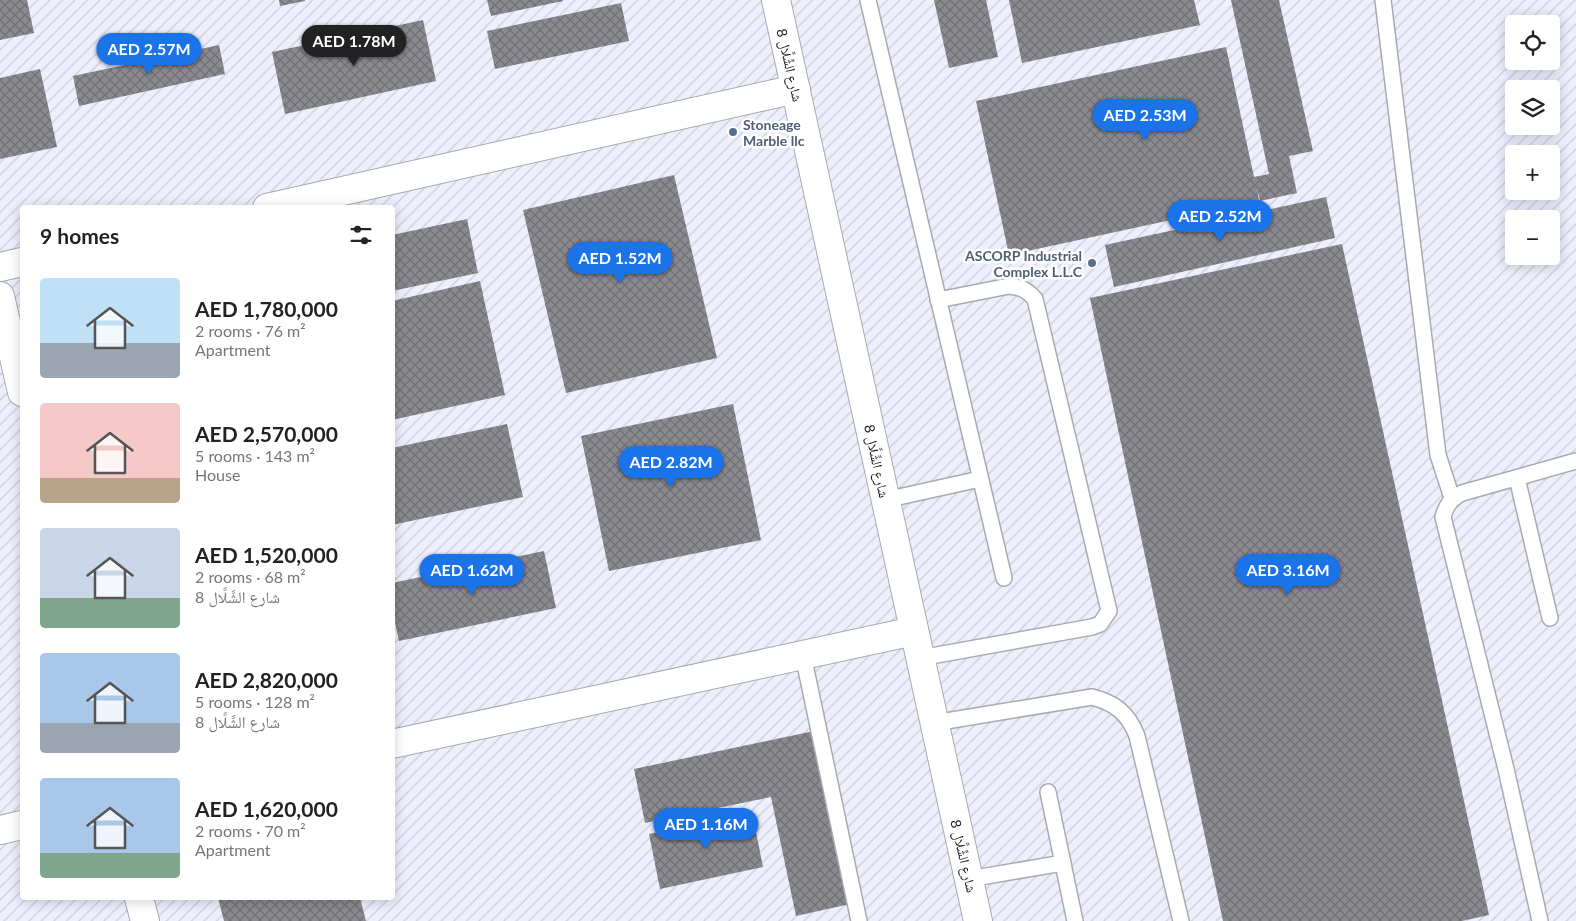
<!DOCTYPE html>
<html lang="en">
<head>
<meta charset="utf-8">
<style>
  body { margin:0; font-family:Lato,"Noto Naskh Arabic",sans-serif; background:#f2f2f2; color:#222; height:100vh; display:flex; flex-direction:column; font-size:19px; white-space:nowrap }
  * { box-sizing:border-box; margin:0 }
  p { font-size:16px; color:#767676 }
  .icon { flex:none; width:28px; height:28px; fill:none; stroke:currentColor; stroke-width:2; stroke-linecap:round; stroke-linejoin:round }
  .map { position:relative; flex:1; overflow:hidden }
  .sheet { position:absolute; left:20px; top:205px; width:375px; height:695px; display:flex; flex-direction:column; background:#fff; border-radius:5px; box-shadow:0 2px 12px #0003 }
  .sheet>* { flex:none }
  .fabs { position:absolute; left:1505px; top:15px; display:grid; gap:10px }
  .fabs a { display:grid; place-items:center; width:55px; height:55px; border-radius:5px; background:#fff; box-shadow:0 2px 12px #0003; font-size:25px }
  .price { position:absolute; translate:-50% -42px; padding:0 11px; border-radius:18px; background:#1a73e8; color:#fff; font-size:16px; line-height:32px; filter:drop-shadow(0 1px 2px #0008) }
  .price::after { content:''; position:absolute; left:50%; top:30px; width:15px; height:11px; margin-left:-8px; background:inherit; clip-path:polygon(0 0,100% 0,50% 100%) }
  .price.active { background:#222; color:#fff }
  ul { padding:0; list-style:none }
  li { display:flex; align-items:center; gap:15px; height:125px; padding:0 20px }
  li span { display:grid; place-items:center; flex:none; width:140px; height:100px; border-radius:5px; color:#555 }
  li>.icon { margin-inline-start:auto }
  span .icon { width:60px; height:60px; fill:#fffc; stroke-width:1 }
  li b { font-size:21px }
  h2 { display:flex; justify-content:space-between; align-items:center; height:60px; padding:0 20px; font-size:21px }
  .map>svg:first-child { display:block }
</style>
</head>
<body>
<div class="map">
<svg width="1576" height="921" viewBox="0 0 1576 921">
  <defs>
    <pattern id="industrial-furrows" width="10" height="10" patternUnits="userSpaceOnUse" patternTransform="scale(1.25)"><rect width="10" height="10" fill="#edeffd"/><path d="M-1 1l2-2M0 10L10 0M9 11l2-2" fill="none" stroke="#cbccd8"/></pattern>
    <pattern id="building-cross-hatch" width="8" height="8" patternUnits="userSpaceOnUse" patternTransform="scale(1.25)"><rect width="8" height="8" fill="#8b8a90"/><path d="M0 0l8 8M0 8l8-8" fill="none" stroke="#717075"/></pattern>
  </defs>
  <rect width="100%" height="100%" fill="#fbfbfe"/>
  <path fill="url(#industrial-furrows)" fill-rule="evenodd" d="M0 0H1576V921H0ZM1514 24H1551V61H1514ZM1514 89H1551V126H1514ZM1514 154H1551V191H1514ZM22 208H392V898H22ZM1514 219H1551V256H1514Z"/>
  <g fill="url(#building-cross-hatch)">
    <polygon points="0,0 27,0 34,33 0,40"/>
    <polygon points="279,0 305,0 305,1 280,6"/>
    <polygon points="487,0 563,0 563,1 491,16"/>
    <polygon points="934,0 986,0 998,57 949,68"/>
    <polygon points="1009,0 1194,0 1200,25 1022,63"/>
    <polygon points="1231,0 1279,0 1313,151 1289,156 1297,193 1260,201 1257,188 1259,201 1009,255 976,101 1226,47 1254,177 1269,174"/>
    <polygon points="621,3 629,41 495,69 487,31"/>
    <polygon points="423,20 436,81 285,114 272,52"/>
    <polygon points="219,45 225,74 79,106 73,76"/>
    <polygon points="40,69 57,147 0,159 0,78"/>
    <polygon points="674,175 717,358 566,393 523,210"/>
    <polygon points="1326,197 1335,238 1114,287 1105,245"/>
    <polygon points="467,219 478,273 392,291 392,235"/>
    <polygon points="1342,244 1489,915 1462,921 1223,921 1090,298"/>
    <polygon points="480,281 505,395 392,420 392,301"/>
    <polygon points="733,404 761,540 609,571 581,436"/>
    <polygon points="507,424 523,497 392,525 392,448"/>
    <polygon points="544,551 556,608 399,641 392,609 392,583"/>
    <polygon points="814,731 850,904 796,916 771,797 645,823 634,769"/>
    <polygon points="752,812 763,867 660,889 649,834"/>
    <polygon points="218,898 360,898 366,921 224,921"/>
  </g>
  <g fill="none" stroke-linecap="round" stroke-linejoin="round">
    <g stroke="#a9aab1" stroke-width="18">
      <g id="lane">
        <polyline points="868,0 1004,578"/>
        <polyline points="1383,0 1438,455 1452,498"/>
        <polyline points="1517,478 1550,618"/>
        <polyline points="885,500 980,479"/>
        <polyline points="803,655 859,921"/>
        <path d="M920 658 1092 627 1100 624 1109 611 1035 299C1027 290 1021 287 1009 286L938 300"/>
        <path d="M934 723 1092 697C1115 703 1128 713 1137 736L1181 921"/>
        <polyline points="1048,792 1075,921"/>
        <polyline points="969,879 1063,863"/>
        <path d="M1540 921 1506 769 1443 517C1446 505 1451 499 1462 493L1576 461"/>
      </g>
    </g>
    <g stroke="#a9aab1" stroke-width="30">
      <g id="street">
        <polyline points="776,0 978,921"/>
        <polyline points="267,208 796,89"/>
        <polyline points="0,267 22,262"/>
        <polyline points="0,296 22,392"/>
        <polyline points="392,744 914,631"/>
        <polyline points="0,830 22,825"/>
        <polyline points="139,898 145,921"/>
      </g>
    </g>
    <use href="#lane" stroke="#fff" stroke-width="15"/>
    <use href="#street" stroke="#fff" stroke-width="28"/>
  </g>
  <g fill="#5c6f8a" stroke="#fff" stroke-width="2">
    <circle cx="733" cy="132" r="5"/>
    <circle cx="1092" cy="263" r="5"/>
  </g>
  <g text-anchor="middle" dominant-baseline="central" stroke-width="5" stroke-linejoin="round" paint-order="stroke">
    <g font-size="14" fill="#1a1b1d" stroke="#fff">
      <text transform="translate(790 65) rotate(77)">شارع الشَّلَّال 8</text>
      <text transform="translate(877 461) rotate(78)">شارع الشَّلَّال 8</text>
      <text transform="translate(964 856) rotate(77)">شارع الشَّلَّال 8</text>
    </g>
    <g font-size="14" font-weight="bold" fill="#4e5e75" stroke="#fff" text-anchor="start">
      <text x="743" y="124">Stoneage<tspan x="743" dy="16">Marble llc</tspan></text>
      <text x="1082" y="255" text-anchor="end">ASCORP Industrial<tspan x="1082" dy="16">Complex L.L.C</tspan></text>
    </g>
  </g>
</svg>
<div class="fabs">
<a><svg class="icon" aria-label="locate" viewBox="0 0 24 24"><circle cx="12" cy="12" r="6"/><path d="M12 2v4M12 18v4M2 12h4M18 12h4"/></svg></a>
<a><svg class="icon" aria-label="layers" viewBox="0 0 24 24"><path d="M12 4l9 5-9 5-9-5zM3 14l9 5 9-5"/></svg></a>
<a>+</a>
<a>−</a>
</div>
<b class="price active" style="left:354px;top:67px">AED 1.78M</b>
<b class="price" style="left:149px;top:75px">AED 2.57M</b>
<b class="price" style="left:1145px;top:141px">AED 2.53M</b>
<b class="price" style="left:1220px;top:242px">AED 2.52M</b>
<b class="price" style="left:620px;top:284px">AED 1.52M</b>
<b class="price" style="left:671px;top:488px">AED 2.82M</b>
<b class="price" style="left:472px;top:596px">AED 1.62M</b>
<b class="price" style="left:1288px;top:596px">AED 3.16M</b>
<b class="price" style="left:706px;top:850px">AED 1.16M</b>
<section class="sheet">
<h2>9 homes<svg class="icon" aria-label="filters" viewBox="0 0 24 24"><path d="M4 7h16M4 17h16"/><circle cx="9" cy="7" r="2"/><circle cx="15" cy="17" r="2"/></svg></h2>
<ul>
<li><span style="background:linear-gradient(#bfe0f5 65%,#9aa5b1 0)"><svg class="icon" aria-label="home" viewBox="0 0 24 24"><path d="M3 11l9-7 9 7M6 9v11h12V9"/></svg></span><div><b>AED 1,780,000</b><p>2 rooms · 76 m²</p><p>Apartment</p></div></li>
<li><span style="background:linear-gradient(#f6c9c9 75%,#b9a48a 0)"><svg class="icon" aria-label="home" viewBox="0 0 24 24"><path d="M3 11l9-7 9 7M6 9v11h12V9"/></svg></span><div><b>AED 2,570,000</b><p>5 rooms · 143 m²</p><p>House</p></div></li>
<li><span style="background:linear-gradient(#c9d6e8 70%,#7fa58c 0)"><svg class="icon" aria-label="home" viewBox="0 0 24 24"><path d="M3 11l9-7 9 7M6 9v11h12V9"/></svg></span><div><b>AED 1,520,000</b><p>2 rooms · 68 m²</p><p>شارع الشَّلَّال 8</p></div></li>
<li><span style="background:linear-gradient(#a9c7e8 70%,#9aa5b1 0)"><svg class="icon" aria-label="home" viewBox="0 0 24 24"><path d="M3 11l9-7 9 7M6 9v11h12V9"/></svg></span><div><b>AED 2,820,000</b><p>5 rooms · 128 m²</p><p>شارع الشَّلَّال 8</p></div></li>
<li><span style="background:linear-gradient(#a9c7e8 75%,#7fa58c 0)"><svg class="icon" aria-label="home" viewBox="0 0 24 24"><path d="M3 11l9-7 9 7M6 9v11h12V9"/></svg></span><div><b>AED 1,620,000</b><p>2 rooms · 70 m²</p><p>Apartment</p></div></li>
</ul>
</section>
</div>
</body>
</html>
